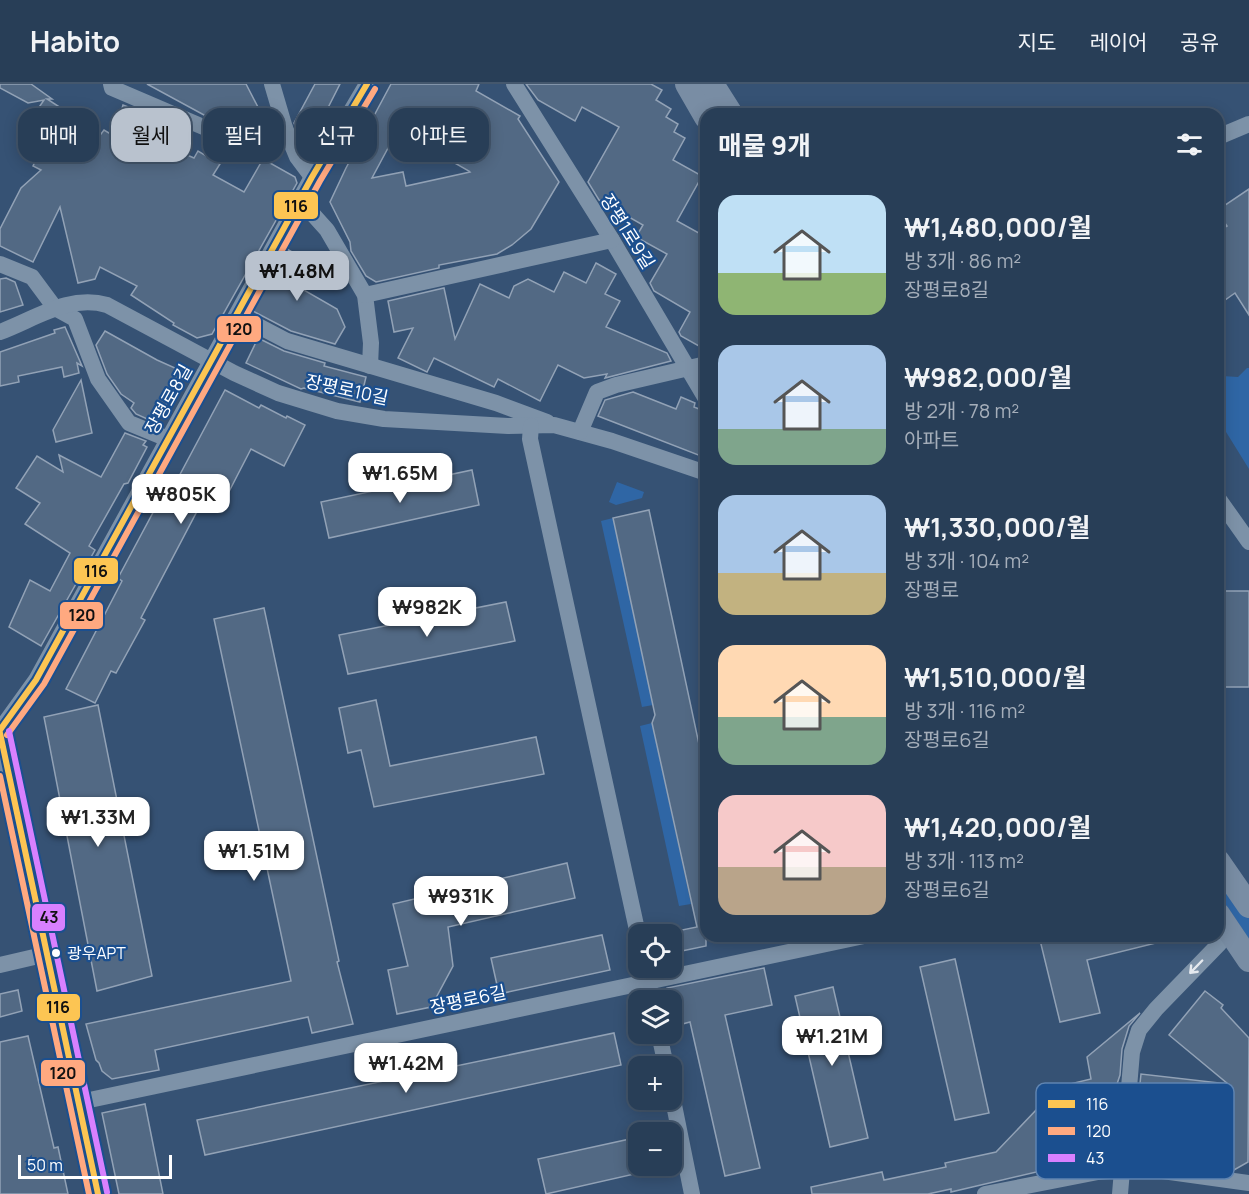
<!DOCTYPE html>
<html lang="ko">
<head>
<meta charset="utf-8">
<style>
  body { margin:0; font-family:Manrope,"Noto Sans KR",sans-serif; background:#30455d; color:#f1f3f6; height:100vh; display:flex; flex-direction:column; font-size:22px; white-space:nowrap }
  * { box-sizing:border-box; margin:0 }
  p { font-size:20px; color:#a5aeba }
  .icon { flex:none; width:33px; height:33px; fill:none; stroke:currentColor; stroke-width:2; stroke-linecap:round; stroke-linejoin:round }
  .map { position:relative; flex:1; overflow:hidden }
  .drawer { position:absolute; left:700px; top:24px; width:524px; height:834px; display:flex; flex-direction:column; background:#283e57; border-radius:18px; box-shadow:0 3px 15px #0003,0 0 0 2px #44576d }
  .drawer>* { flex:none }
  .guide { position:absolute; left:18px; top:24px; width:570px; height:54px; display:flex; gap:12px }
  .controls { position:absolute; left:628px; top:840px; display:grid; gap:12px }
  .controls a { display:grid; place-items:center; width:54px; height:54px; border-radius:12px; background:#283e57; box-shadow:0 3px 15px #0003,0 0 0 2px #44576d; font-size:30px }
  .scale { position:absolute; left:18px; bottom:15px; width:154px; box-sizing:border-box; padding-left:6px; border:3px solid #fff; border-top:0; font-size:16px; line-height:21px; white-space:nowrap; color:#fff; -webkit-text-stroke:4px #1b4f8f; paint-order:stroke }
  .price { position:absolute; translate:-50% -51px; padding:0 14px; border-radius:12px; background:#fff; color:#222; font-size:20px; line-height:39px; filter:drop-shadow(0 2px 3px #0008) }
  .price::after { content:''; position:absolute; left:50%; top:36px; width:18px; height:14px; margin-left:-9px; background:inherit; clip-path:polygon(0 0,100% 0,50% 100%) }
  .price.current { background:#b9c2ce; color:#111 }
  ul { padding:0; list-style:none }
  li { display:flex; align-items:center; gap:18px; height:150px; padding:0 18px }
  li span { display:grid; place-items:center; flex:none; width:168px; height:120px; border-radius:18px; color:#555 }
  li>.icon { margin-inline-start:auto }
  span .icon { width:72px; height:72px; fill:#fffc; stroke-width:1 }
  li b { font-size:26px }
  h2 { display:flex; justify-content:space-between; align-items:center; height:72px; padding:0 18px; font-size:26px }
  .tag { padding:0 21px; border-radius:18px; background:#283e57; box-shadow:0 3px 15px #0003,0 0 0 2px #44576d; font-size:21px; line-height:54px }
  .tag.current { background:#b9c2ce; color:#111 }
  header { display:flex; align-items:center; gap:36px; box-sizing:border-box; height:84px; padding:0 30px; background:#283e57; border-bottom:2px solid #44576d }
  header strong { font-size:28px }
  nav { display:flex; gap:33px; margin-inline-start:auto; font-size:21px }
  .map>svg:first-child { display:block }
</style>
</head>
<body>
<header>
<strong>Habito</strong>
<nav><a>지도</a><a>레이어</a><a>공유</a></nav>
</header>
<div class="map">
<svg width="1249" height="1110" viewBox="0 0 1249 1110">
  <rect width="100%" height="100%" fill="#365274"/>
  <g fill="#2f66a5">
    <polygon points="1247,284 1249,284 1249,385 1218,335 1218,296 1222,292 1238,293"/>
    <polygon points="617,398 644,408 642,414 616,421 609,418"/>
    <polygon points="613,434 653,621 642,623 601,437"/>
    <polygon points="652,639 691,820 679,822 640,642"/>
    <polygon points="1218,784 1249,830 1249,855 1218,809"/>
  </g>
  <g fill="#526984" stroke="#92a2b6" stroke-width="1.5" fill-rule="evenodd">
    <polygon points="0,0 31,0 52,15 47,15 101,50 104,46 114,52 123,21 159,35 150,55 194,74 198,67 220,80 213,91 244,108 263,75 295,93 297,99 212,250 197,254 173,241 174,239 131,211 137,202 100,183 95,195 78,199 60,123 33,178 0,162 0,145 21,104 41,86 33,82 45,58 24,45 44,16 28,19 0,4"/>
    <polygon points="147,0 246,0 261,29 256,39 244,41 204,31"/>
    <polygon points="315,0 340,0 306,67 294,39"/>
    <path d="M391 0H479L476 7 520 32 518 35 559 98 531 145 512 161 497 170 439 181V184L376 198 366 192 351 167 350 158 330 118 346 84ZM393 44 469 87 470 88 406 102 403 88 372 94 395 51Z"/>
    <polygon points="526,0 651,0 662,6 656,16 671,25 666,33 678,40 674,48 685,54 673,76 702,92 677,137 706,153 706,266 681,252 679,248 690,228 654,207 650,199 667,170 636,153 643,141 599,116 588,98 619,43 582,23 575,37 538,16"/>
    <polygon points="1249,105 1249,231 1235,209 1218,221 1218,148 1227,142 1218,129 1218,126"/>
    <polygon points="285,164 315,181 302,205 337,225 345,243 335,260 291,247 251,226"/>
    <polygon points="596,179 616,190 605,210 620,217 606,243 667,269 671,277 605,294 607,290 584,294 558,281 540,317 498,295 494,303 434,274 427,288 398,274 413,244 394,248 388,217 444,204 455,255 480,200 509,214 514,202 528,195 554,208 564,188 586,199"/>
    <polygon points="6,194 15,198 23,221 0,228 0,195"/>
    <polygon points="65,243 82,282 77,279 79,289 64,293 62,283 18,292 19,298 0,302 0,268 55,249 54,246"/>
    <polygon points="105,247 157,276 184,288 156,339 136,330 131,324 134,319 121,310 107,290 96,261"/>
    <polygon points="258,254 284,267 325,279 324,282 366,293 360,318 304,304 301,305 246,279"/>
    <polygon points="81,296 92,349 56,358 53,346"/>
    <polygon points="225,306 259,324 261,321 286,334 287,332 305,341 284,382 251,365 221,423 204,414 141,534 145,536 116,589 111,587 95,619 66,605 122,497 118,494 164,408 169,411"/>
    <polygon points="633,308 676,325 681,313 695,319 694,323 704,327 701,335 706,338 706,374 598,332 605,316"/>
    <polygon points="125,349 146,357 143,361 147,363 128,399 124,400 89,462 95,466 41,562 9,543 30,496 50,507 70,469 25,440 40,419 16,404 37,372 63,388 59,371 101,393"/>
    <polygon points="472,386 479,421 329,454 321,418"/>
    <polygon points="649,426 706,693 706,862 672,869 672,848 697,843 652,639 655,631 613,434"/>
    <rect x="1218" y="507" width="31" height="96"/>
    <polygon points="506,518 515,557 348,590 339,551"/>
    <polygon points="264,524 339,877 337,878 353,940 312,949 308,933 155,966 159,986 112,995 102,987 99,979 96,976 86,940 291,897 214,535"/>
    <polygon points="376,616 390,682 536,653 544,690 374,723 361,666 348,669 339,624"/>
    <polygon points="98,621 152,892 97,907 44,633"/>
    <polygon points="567,779 575,814 448,843 453,882 431,923 397,930 388,886 408,882 393,820"/>
    <polygon points="602,851 610,886 499,910 491,874"/>
    <polygon points="1039,852 1159,852 1160,858 1087,876 1100,929 1060,938"/>
    <polygon points="955,875 989,1029 955,1036 920,883"/>
    <polygon points="764,884 772,921 725,931 760,1084 725,1092 690,938 675,942 672,916 669,916 667,904"/>
    <polygon points="833,903 868,1054 830,1063 795,912"/>
    <polygon points="18,906 22,927 0,933 0,910"/>
    <polygon points="1205,907 1223,921 1221,924 1249,954 1248,1078 1234,1086 1202,1082 1206,1037 1137,1028 1141,990 1228,1000 1169,951"/>
    <polygon points="1140,929 1129,942 1122,965 1120,991 1109,1024 1118,1014 1117,1026 1109,1025 1105,1035 1110,1053 1098,1056 1100,1062 1073,1068 1075,1079 951,1108 951,1105 928,1110 812,1110 811,1103 882,1088 884,1096 946,1083 945,1079 996,1068 1039,1023 1074,1016 1070,1000 1091,995 1087,973"/>
    <polygon points="614,949 621,981 205,1071 197,1036"/>
    <polygon points="28,952 54,1064 58,1063 68,1110 0,1110 0,958"/>
    <polygon points="145,1020 163,1110 119,1110 102,1029"/>
    <polygon points="639,1053 639,1089 546,1110 538,1075"/>
  </g>
  <g fill="none" stroke-linecap="round" stroke-linejoin="round">
    <g stroke="#7d92a8" stroke-width="16">
      <polyline points="111,0 112,4 229,54 285,44"/>
      <polyline points="272,0 285,44 297,73 312,93"/>
      <polyline points="514,0 612,156 706,315"/>
      <polyline points="1218,53 1249,40"/>
      <polyline points="300,116 327,146 365,211 371,259 370,282"/>
      <polyline points="0,180 32,193 55,224 75,235 98,295 129,339 168,355"/>
      <polyline points="365,211 612,156"/>
      <polyline points="237,231 287,257 496,319 547,338"/>
      <path d="M0 248C35 235 69 210 107 221L234 289 278 309 337 327 384 335 508 342 554 341 612 357 706 389"/>
      <polyline points="531,342 530,355 639,855"/>
      <polyline points="580,348 597,308 616,301 706,280"/>
      <polyline points="1218,414 1249,458"/>
      <polyline points="0,646 36,596 312,93 367,0"/>
      <polyline points="0,881 47,870"/>
      <polyline points="645,884 652,916"/>
      <polyline points="659,950 666,982"/>
      <polyline points="672,1011 692,1110"/>
      <polyline points="80,1018 864,852"/>
      <polyline points="985,1110 1098,1088 1141,1084 1249,1099"/>
      <polyline points="1120,1110 1132,968 1139,946 1156,925 1219,860 1221,851 1218,835"/>
    </g>
    <g stroke="#798da4" stroke-width="24">
      <polyline points="687,0 706,33"/>
      <polyline points="712,0 731,30"/>
      <polyline points="0,649 98,1110"/>
      <polyline points="1218,777 1249,822"/>
      <polyline points="1218,830 1249,876"/>
    </g>
    <g stroke="#1b4f8f" stroke-width="10">
      <g id="bus-1">
        <polyline points="0,646 36,596 312,93 367,0"/>
        <polyline points="0,649 98,1110"/>
      </g>
    </g>
    <g stroke="#1b4f8f" stroke-width="10">
      <g id="bus-2">
        <polyline points="7,651 44,600 320,97 375,5"/>
        <polyline points="0,692 89,1110"/>
      </g>
    </g>
    <g stroke="#1b4f8f" stroke-width="10">
      <polyline id="bus-3" points="9,647 107,1108"/>
    </g>
    <use href="#bus-1" stroke="#fcc553" stroke-width="6"/>
    <use href="#bus-2" stroke="#ffa980" stroke-width="6"/>
    <use href="#bus-3" stroke="#d880ff" stroke-width="6"/>
  </g>
  <defs><path id="oneway-shaft" d="M-6 0H5M1.5-3L5.5 0L1.5 3" fill="none" stroke-width="1.6" stroke-linecap="round" stroke-linejoin="round" transform="scale(1.5)"/></defs>
  <use stroke="#e5e9ee" href="#oneway-shaft" transform="translate(1196 883) rotate(134)"/>
  <circle fill="#fff" stroke="#1b4f8f" stroke-width="2" cx="56" cy="869" r="5"/>
  <g text-anchor="middle" dominant-baseline="central" stroke-width="4.5" stroke-linejoin="round" paint-order="stroke">
    <g font-size="16" fill="#fff" stroke="#1b4f8f" text-anchor="start">
      <text x="67" y="869">광우APT</text>
    </g>
    <g font-size="18" fill="#fff" stroke="#1b4f8f">
      <text transform="translate(628 147) rotate(58)">장평1로9길</text>
      <text transform="translate(347 305) rotate(12)">장평로10길</text>
      <text transform="translate(168 315) rotate(-61)">장평로8길</text>
      <text transform="translate(468 915) rotate(-12)">장평로6길</text>
    </g>
  </g>
  <rect x="1036" y="999" width="198" height="96" rx="9" fill="#1b4f8f" stroke="#5f84b1" stroke-width="1.5"/>
  <rect x="1048" y="1016" width="27" height="8" fill="#fcc553"/>
  <rect x="1048" y="1043" width="27" height="8" fill="#ffa980"/>
  <rect x="1048" y="1070" width="27" height="8" fill="#d880ff"/>
  <g font-size="16" fill="#fff">
    <text x="1086" y="1026">116</text>
    <text x="1086" y="1053">120</text>
    <text x="1086" y="1080">43</text>
  </g>
  <g stroke="#1b4f8f" stroke-width="2">
    <rect x="273" y="107" width="46" height="29" rx="6" fill="#fcc553"/>
    <rect x="216" y="231" width="46" height="28" rx="6" fill="#ffa980"/>
    <rect x="73" y="473" width="46" height="28" rx="6" fill="#fcc553"/>
    <rect x="59" y="517" width="45" height="29" rx="6" fill="#ffa980"/>
    <rect x="31" y="819" width="35" height="29" rx="6" fill="#d880ff"/>
    <rect x="36" y="909" width="45" height="29" rx="6" fill="#fcc553"/>
    <rect x="40" y="975" width="46" height="28" rx="6" fill="#ffa980"/>
  </g>
  <g font-size="16" text-anchor="middle" font-weight="bold" fill="#111">
    <text x="296" y="128">116</text>
    <text x="239" y="251">120</text>
    <text x="96" y="493">116</text>
    <text x="82" y="537">120</text>
    <text x="49" y="839">43</text>
    <text x="58" y="929">116</text>
    <text x="63" y="995">120</text>
  </g>
</svg>
<div class="controls">
<a><svg class="icon" aria-label="locate" viewBox="0 0 24 24"><circle cx="12" cy="12" r="6"/><path d="M12 2v4M12 18v4M2 12h4M18 12h4"/></svg></a>
<a><svg class="icon" aria-label="layers" viewBox="0 0 24 24"><path d="M12 4l9 5-9 5-9-5zM3 14l9 5 9-5"/></svg></a>
<a>+</a>
<a>−</a>
</div>
<div class="scale">50 m</div>
<b class="price current" style="left:297px;top:218px">₩1.48M</b>
<b class="price" style="left:400px;top:420px">₩1.65M</b>
<b class="price" style="left:181px;top:441px">₩805K</b>
<b class="price" style="left:427px;top:554px">₩982K</b>
<b class="price" style="left:98px;top:764px">₩1.33M</b>
<b class="price" style="left:254px;top:798px">₩1.51M</b>
<b class="price" style="left:461px;top:843px">₩931K</b>
<b class="price" style="left:832px;top:983px">₩1.21M</b>
<b class="price" style="left:406px;top:1010px">₩1.42M</b>
<div class="guide">
<a class="tag">매매</a>
<a class="tag current">월세</a>
<a class="tag">필터</a>
<a class="tag">신규</a>
<a class="tag">아파트</a>
</div>
<section class="drawer">
<h2>매물 9개<svg class="icon" aria-label="filters" viewBox="0 0 24 24"><path d="M4 7h16M4 17h16"/><circle cx="9" cy="7" r="2"/><circle cx="15" cy="17" r="2"/></svg></h2>
<ul>
<li><span style="background:linear-gradient(#bfe0f5 65%,#8fb573 0)"><svg class="icon" aria-label="home" viewBox="0 0 24 24"><path d="M3 11l9-7 9 7M6 9v11h12V9"/></svg></span><div><b>₩1,480,000/월</b><p>방 3개 · 86 m²</p><p>장평로8길</p></div></li>
<li><span style="background:linear-gradient(#a9c7e8 70%,#7fa58c 0)"><svg class="icon" aria-label="home" viewBox="0 0 24 24"><path d="M3 11l9-7 9 7M6 9v11h12V9"/></svg></span><div><b>₩982,000/월</b><p>방 2개 · 78 m²</p><p>아파트</p></div></li>
<li><span style="background:linear-gradient(#a9c7e8 65%,#c2b280 0)"><svg class="icon" aria-label="home" viewBox="0 0 24 24"><path d="M3 11l9-7 9 7M6 9v11h12V9"/></svg></span><div><b>₩1,330,000/월</b><p>방 3개 · 104 m²</p><p>장평로</p></div></li>
<li><span style="background:linear-gradient(#ffd9b3 60%,#7fa58c 0)"><svg class="icon" aria-label="home" viewBox="0 0 24 24"><path d="M3 11l9-7 9 7M6 9v11h12V9"/></svg></span><div><b>₩1,510,000/월</b><p>방 3개 · 116 m²</p><p>장평로6길</p></div></li>
<li><span style="background:linear-gradient(#f6c9c9 60%,#b9a48a 0)"><svg class="icon" aria-label="home" viewBox="0 0 24 24"><path d="M3 11l9-7 9 7M6 9v11h12V9"/></svg></span><div><b>₩1,420,000/월</b><p>방 3개 · 113 m²</p><p>장평로6길</p></div></li>
</ul>
</section>
</div>
</body>
</html>
